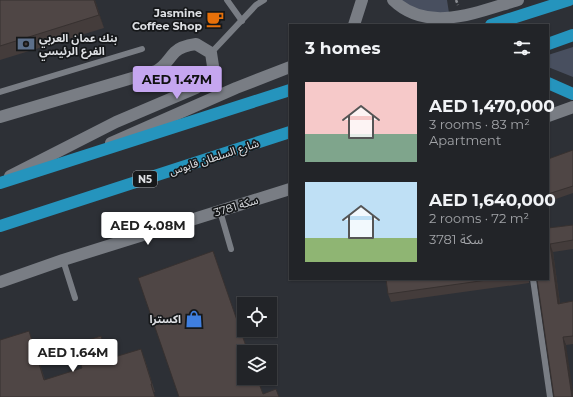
<!DOCTYPE html>
<html lang="en">
<head>
<meta charset="utf-8">
<style>
  body { margin:0; font-family:Montserrat,"Noto Sans Arabic",sans-serif; background:#2a2c30; color:#f1f3f6; height:100vh; display:flex; flex-direction:column; font-size:15px; white-space:nowrap }
  * { box-sizing:border-box; margin:0 }
  p { font-size:13px; color:#a2a4a8 }
  .icon { flex:none; width:22px; height:22px; fill:none; stroke:currentColor; stroke-width:2; stroke-linecap:round; stroke-linejoin:round }
  .map { position:relative; flex:1; overflow:hidden }
  .drawer { position:absolute; left:289px; top:24px; width:260px; height:256px; display:flex; flex-direction:column; background:#222428; border-radius:0px; box-shadow:0 1px 3px #0004,0 0 0 1px #3f4145 }
  .drawer>* { flex:none }
  .fabs { position:absolute; left:237px; top:297px; display:grid; gap:8px }
  .fabs a { display:grid; place-items:center; width:40px; height:40px; border-radius:0px; background:#222428; box-shadow:0 1px 3px #0004,0 0 0 1px #3f4145; font-size:20px }
  .price { position:absolute; translate:-50% -34px; padding:0 9px; border-radius:4px; background:#fff; color:#222; font-size:13px; line-height:26px; filter:drop-shadow(0 1px 2px #0008) }
  .price::after { content:''; position:absolute; left:50%; top:24px; width:12px; height:9px; margin-left:-6px; background:inherit; clip-path:polygon(0 0,100% 0,50% 100%) }
  .price.selected { background:#c5a6f0; color:#111 }
  ul { padding:0; list-style:none }
  li { display:flex; align-items:center; gap:12px; height:100px; padding:0 16px }
  li span { display:grid; place-items:center; flex:none; width:112px; height:80px; border-radius:0px; color:#555 }
  li>.icon { margin-inline-start:auto }
  span .icon { width:48px; height:48px; fill:#fffc; stroke-width:1 }
  li b { font-size:17px }
  h2 { display:flex; justify-content:space-between; align-items:center; height:48px; padding:0 16px; font-size:17px }
  .map>svg:first-child { display:block }
</style>
</head>
<body>
<div class="map">
<svg width="573" height="397" viewBox="0 0 573 397">
  <rect width="100%" height="100%" fill="#2d3036"/>
  <g fill="#484f5f">
    <polygon points="399,0 447,0 449,13 419,13"/>
    <polygon points="573,47 573,77 548,67 548,55"/>
  </g>
  <g fill="none" stroke-linecap="round" stroke-linejoin="round">
    <polyline stroke="#8a8d92" stroke-width="2.5" stroke-dasharray="3 2" stroke-linecap="butt" points="456,0 458,5"/>
    <g stroke="#797d84" stroke-width="6">
      <polyline points="227,0 242,21"/>
      <polyline points="211,53 256,5 264,0"/>
      <polyline points="0,92 142,49"/>
      <polyline points="220,211 231,249"/>
      <polyline points="63,260 75,298"/>
      <polyline points="533,279 550,397"/>
    </g>
    <path stroke="#797d84" stroke-width="12" d="M0 117 156 71C166 66 168 59 175 52 180 47 189 45 196 44L211 53 213 66 209 77 196 88 116 122 10 176"/>
    <g stroke="#797d84" stroke-width="12">
      <path d="M393 0C428 34 477 12 518 0"/>
      <polyline points="354,25 362,0"/>
      <polyline points="548,116 573,107"/>
      <polyline points="111,143 236,88 290,67"/>
      <polyline points="0,282 63,260 290,189"/>
    </g>
    <g stroke="#2594bd" stroke-width="12">
      <polyline points="491,25 569,0"/>
      <polyline points="548,44 573,35"/>
      <polyline points="548,83 573,94"/>
      <polyline points="0,183 290,90"/>
      <polyline points="0,226 290,132"/>
    </g>
  </g>
  <g fill="#443c3b">
    <polygon points="0,0 95,0 104,28 0,60"/>
    <polygon points="573,150 573,193 550,201 548,196 548,159"/>
    <polygon points="573,225 573,249 553,252 560,303 573,301 573,344 566,345 537,279 548,228"/>
    <polygon points="386,279 529,279 529,283 391,302 388,294"/>
    <polygon points="32,339 45,380 82,368 104,344 109,359 144,357 155,392 0,397"/>
  </g>
  <g fill="#373130">
    <polygon points="94,0 95,0 104,28 99,15"/>
    <polygon points="550,244 553,252 561,312 558,304"/>
    <polygon points="29,331 32,339 47,388 44,380"/>
    <polygon points="563,337 566,345 573,391 573,397 572,397"/>
  </g>
  <g fill="#4f4645" stroke="#373130">
    <polygon points="0,0 94,0 99,15 0,46"/>
    <polygon points="573,150 573,186 548,194 548,159"/>
    <polygon points="573,225 573,240 550,244 558,304 573,301 573,336 563,337 572,397 554,397 537,279 548,279 548,228"/>
    <polygon points="213,251 248,352 244,352 244,378 257,378 263,394 276,389 279,397 179,397 138,278"/>
    <polygon points="386,279 494,279 388,294"/>
    <polygon points="29,331 44,380 82,368 75,344 101,336 108,359 141,349 152,384 151,384 155,397 0,397 0,340"/>
  </g>
  <defs>
    <g id="cafe-bare" transform="scale(1.38)"><path d="M-5.5-4.5H6V0H3Q3 3.5 0 3.5H-2.5Q-5.5 3.5-5.5 0ZM3-3.2v2h1.7v-2ZM-6 4.5H4V6H-6Z" fill="#e8710a" stroke="#16181a" stroke-width="2.5" paint-order="stroke"/></g>
    <g id="bank-bare" transform="scale(1.38)"><path d="M-6-4H6V4H-6ZM0-2.3a2.3 2.3 0 1 0 0 4.6a2.3 2.3 0 1 0 0-4.6Z" fill="#5c6f8a" stroke="#16181a" stroke-width="2.5" paint-order="stroke"/></g>
    <g id="shop-bare" transform="scale(1.38)"><path d="M-5-2.5h2.3a2.7 3.5 0 0 1 5.4 0H5L5.5 6h-11ZM-1.5-2.5h3a1.5 2.3 0 0 0-3 0Z" fill="#3f7fe0" stroke="#16181a" stroke-width="2.5" paint-order="stroke"/></g>
  </defs>
  <g fill-rule="evenodd">
    <use href="#cafe-bare" x="215" y="19"/>
    <use href="#bank-bare" x="26" y="44"/>
    <use href="#shop-bare" x="194" y="319"/>
  </g>
  <g text-anchor="middle" dominant-baseline="central" stroke-width="3.5" stroke-linejoin="round" paint-order="stroke">
    <rect fill="#16181a" stroke="#a2a4a7" stroke-width="1" x="133" y="171" width="24" height="16" rx="3"/>
    <g font-size="10" font-weight="bold" fill="#dee0e4">
      <text x="145" y="179">N5</text>
    </g>
    <g font-size="11" font-weight="bold" fill="#dee0e4" stroke="#16181a" text-anchor="end">
      <text x="202" y="13">Jasmine<tspan x="202" dy="13">Coffee Shop</tspan></text>
      <text x="39" y="38" text-anchor="start">بنك عمان العربي<tspan x="39" dy="13">الفرع الرئيسي</tspan></text>
      <text x="181" y="319">اكسترا</text>
    </g>
    <g font-size="11" fill="#dee0e4" stroke="#16181a">
      <text transform="translate(214 157) rotate(-18)">شارع السلطان قابوس</text>
      <text transform="translate(236 206) rotate(-17)">سكة 3781</text>
    </g>
  </g>
</svg>
<div class="fabs">
<a><svg class="icon" aria-label="locate" viewBox="0 0 24 24"><circle cx="12" cy="12" r="6"/><path d="M12 2v4M12 18v4M2 12h4M18 12h4"/></svg></a>
<a><svg class="icon" aria-label="layers" viewBox="0 0 24 24"><path d="M12 4l9 5-9 5-9-5zM3 14l9 5 9-5"/></svg></a>
</div>
<b class="price selected" style="left:177px;top:100px">AED 1.47M</b>
<b class="price" style="left:148px;top:246px">AED 4.08M</b>
<b class="price" style="left:73px;top:373px">AED 1.64M</b>
<section class="drawer">
<h2>3 homes<svg class="icon" aria-label="filters" viewBox="0 0 24 24"><path d="M4 7h16M4 17h16"/><circle cx="9" cy="7" r="2"/><circle cx="15" cy="17" r="2"/></svg></h2>
<ul>
<li><span style="background:linear-gradient(#f6c9c9 65%,#7fa58c 0)"><svg class="icon" aria-label="home" viewBox="0 0 24 24"><path d="M3 11l9-7 9 7M6 9v11h12V9"/></svg></span><div><b>AED 1,470,000</b><p>3 rooms · 83 m²</p><p>Apartment</p></div></li>
<li><span style="background:linear-gradient(#bfe0f5 70%,#8fb573 0)"><svg class="icon" aria-label="home" viewBox="0 0 24 24"><path d="M3 11l9-7 9 7M6 9v11h12V9"/></svg></span><div><b>AED 1,640,000</b><p>2 rooms · 72 m²</p><p>سكة 3781</p></div></li>
</ul>
</section>
</div>
</body>
</html>
